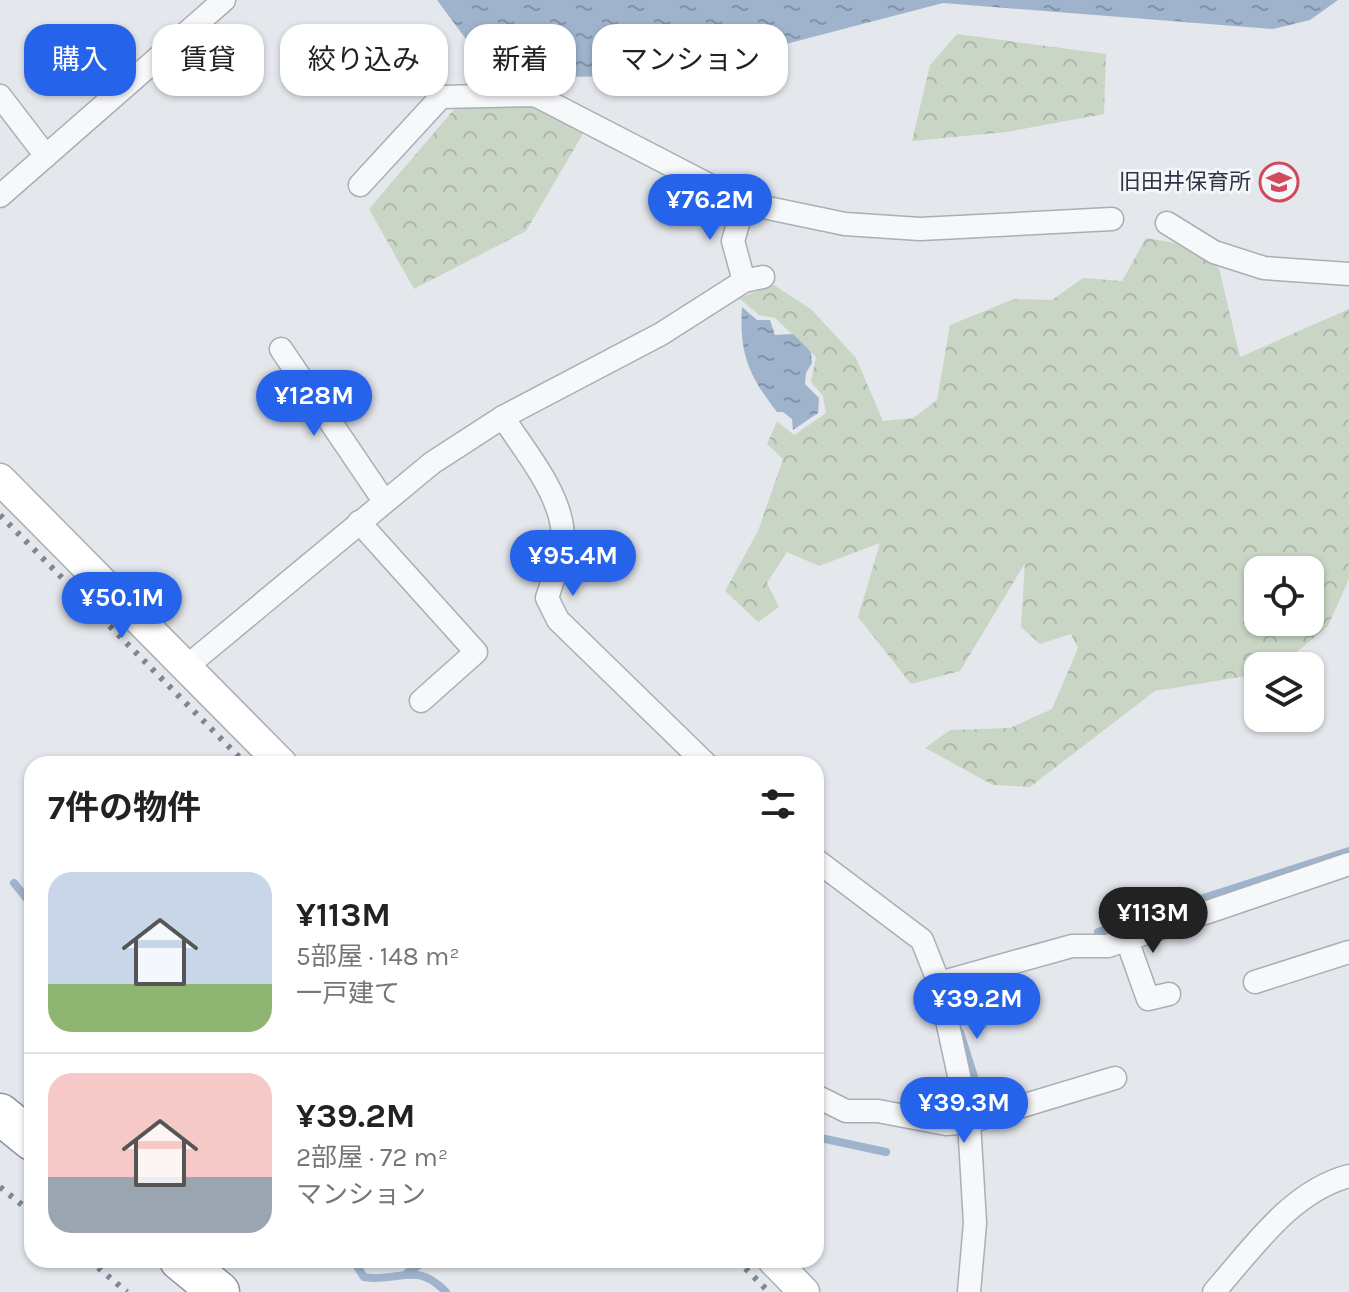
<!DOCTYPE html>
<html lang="ja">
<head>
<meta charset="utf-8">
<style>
  body { margin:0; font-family:Karla,"Noto Sans JP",sans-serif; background:#f6f6f6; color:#222; height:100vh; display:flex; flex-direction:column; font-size:30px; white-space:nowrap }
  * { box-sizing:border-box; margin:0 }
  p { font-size:26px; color:#767676 }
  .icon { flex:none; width:44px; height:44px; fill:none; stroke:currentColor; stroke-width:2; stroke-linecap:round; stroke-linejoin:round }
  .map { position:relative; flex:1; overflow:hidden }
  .panel { position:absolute; left:24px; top:756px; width:800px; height:512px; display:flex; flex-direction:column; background:#fff; border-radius:24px; box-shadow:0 2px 6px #0004 }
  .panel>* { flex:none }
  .hud { position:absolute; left:24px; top:24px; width:800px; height:72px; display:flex; gap:16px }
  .buttons { position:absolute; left:1244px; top:556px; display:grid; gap:16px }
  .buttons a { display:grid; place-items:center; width:80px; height:80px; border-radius:16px; background:#fff; box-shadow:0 2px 6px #0004; font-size:40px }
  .price { position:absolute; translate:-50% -68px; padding:0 18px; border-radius:28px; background:#2563eb; color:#fff; font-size:26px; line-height:52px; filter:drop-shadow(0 2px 4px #0008) }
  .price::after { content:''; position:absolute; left:50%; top:48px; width:24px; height:18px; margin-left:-12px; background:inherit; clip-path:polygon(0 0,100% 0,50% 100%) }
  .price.selected { background:#222; color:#fff }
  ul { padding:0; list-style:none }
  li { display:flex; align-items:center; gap:24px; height:200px; padding:0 24px }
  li+li { border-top:2px solid #e0e0e0 }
  li span { display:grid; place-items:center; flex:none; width:224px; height:160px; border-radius:24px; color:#555 }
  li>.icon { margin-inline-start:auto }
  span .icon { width:96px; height:96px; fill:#fffc; stroke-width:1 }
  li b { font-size:34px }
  h2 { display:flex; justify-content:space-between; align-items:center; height:96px; padding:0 24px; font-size:34px }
  .tag { padding:0 28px; border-radius:24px; background:#fff; box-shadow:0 2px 6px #0004; font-size:28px; line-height:72px }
  .tag.selected { background:#2563eb; color:#fff }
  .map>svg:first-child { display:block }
</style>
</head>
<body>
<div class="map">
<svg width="1349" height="1292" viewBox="0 0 1349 1292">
  <defs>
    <pattern id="forest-crowns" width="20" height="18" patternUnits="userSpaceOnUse" patternTransform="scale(2)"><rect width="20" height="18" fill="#c9d6c5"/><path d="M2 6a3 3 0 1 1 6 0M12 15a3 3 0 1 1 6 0" fill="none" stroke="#adb8ab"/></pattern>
    <pattern id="water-ripples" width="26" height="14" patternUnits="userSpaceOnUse" patternTransform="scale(2)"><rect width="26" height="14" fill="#9fb4cc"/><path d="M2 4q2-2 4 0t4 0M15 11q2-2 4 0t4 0" fill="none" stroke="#8293a7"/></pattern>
  </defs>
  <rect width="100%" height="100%" fill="#e4e7ec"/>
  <g fill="url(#forest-crowns)" fill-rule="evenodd">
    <polygon points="957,34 1106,54 1104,114 1007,132 912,141 930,65"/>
    <polygon points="526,104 584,132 526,231 414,289 369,209 456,107"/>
    <path d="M1146 238 1175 243 1219 268 1240 357 1349 309V579L1328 626 1280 666H1258V674L1155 691 1030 787 993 785 925 748 950 730 1010 728 1052 709 1078 648 1071 634 1040 644 1021 627 1025 563 960 671 911 684 858 617 880 543 819 566 787 552 767 583 779 607 758 622 725 591 758 531 783 459 767 444 777 421 794 435 826 413 823 396 811 382 816 357 775 318 759 315 739 298 774 285 812 310 856 358 883 421 913 418 937 400 950 325 1014 299 1052 300 1083 278 1122 281ZM1258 570H1310V622H1258Z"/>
  </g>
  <g fill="url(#water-ripples)">
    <polygon points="437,0 1338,0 1310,20 1273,29 943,3 667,75 516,78 491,73"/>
    <path d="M742 307 757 320H770L775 335 793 334 811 352 812 363 806 373 805 384 819 398 818 413 793 430 792 419 783 412H777C749 376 739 354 742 307Z"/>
  </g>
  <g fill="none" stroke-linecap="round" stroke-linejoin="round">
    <g stroke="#9fb4cc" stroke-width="8">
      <polyline points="14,883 32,905"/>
      <polyline points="1098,932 1349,851"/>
      <polyline points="960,1032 976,1083 978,1102"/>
      <polyline points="816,1137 886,1152"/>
      <path d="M353 1260 364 1277C400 1283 415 1260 446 1292"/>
      <polyline points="408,1272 427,1260"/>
    </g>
    <g stroke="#a9aeb7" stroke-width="25">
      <g id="street">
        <polyline points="0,96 46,156"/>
        <polyline points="360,185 441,97 535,95 744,203 845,224 920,229 1112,219"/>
        <polyline points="0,196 224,0"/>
        <polyline points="1167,223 1214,252 1264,268 1349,274"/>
        <polyline points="744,281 733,241 744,203"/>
        <polyline points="281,349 384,501"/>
        <path d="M503 417C523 449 556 487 562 526 565 549 554 576 547 598L558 620 706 764"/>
        <polyline points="359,522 476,652 421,701"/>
        <polyline points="186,667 432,463 503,417 661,334 744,281 763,277"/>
        <polyline points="816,860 922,940 939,983 969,1122 975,1223 969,1292"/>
        <polyline points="1127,940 1148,999 1169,994"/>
        <polyline points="1255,982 1349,952"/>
        <polyline points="939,983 1072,946 1108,946 1349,864"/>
        <polyline points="816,1096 846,1111 878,1111 946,1124 969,1122 1115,1078"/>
        <path d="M1214 1292C1252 1249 1291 1191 1349 1176"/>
      </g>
    </g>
    <g stroke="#a9aeb7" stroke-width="33">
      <g id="secondary">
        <polyline points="0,479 282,764"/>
        <polyline points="773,1260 804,1292"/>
      </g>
    </g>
    <g stroke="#8b94a3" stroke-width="43">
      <g id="highway">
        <polyline points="0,1114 32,1140"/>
        <polyline points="180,1260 219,1292"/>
      </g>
    </g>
    <use href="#street" stroke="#f7f8fa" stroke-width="22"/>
    <use href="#secondary" stroke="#fff" stroke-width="30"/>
    <use href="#highway" stroke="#fff" stroke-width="40"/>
    <g stroke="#7d8696" stroke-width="6" stroke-dasharray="4 8" stroke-linecap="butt">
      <polyline points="0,515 246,764"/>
      <polyline points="0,1187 32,1213"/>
      <polyline points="89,1260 127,1292"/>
      <polyline points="737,1260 769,1292"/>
    </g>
  </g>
  <defs>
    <g id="school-ring" transform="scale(2)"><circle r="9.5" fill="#f4f6f9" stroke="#d1495b" stroke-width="1.5"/><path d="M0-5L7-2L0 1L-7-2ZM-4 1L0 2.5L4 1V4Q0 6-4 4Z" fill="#d1495b"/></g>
  </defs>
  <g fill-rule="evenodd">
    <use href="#school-ring" x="1279" y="182"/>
  </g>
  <g text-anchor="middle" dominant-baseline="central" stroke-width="6" stroke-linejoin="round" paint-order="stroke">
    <g font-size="22" fill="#2b3445" stroke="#f4f6f9" text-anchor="end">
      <text x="1251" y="182">旧田井保育所</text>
    </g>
  </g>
</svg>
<div class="buttons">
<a><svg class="icon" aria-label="locate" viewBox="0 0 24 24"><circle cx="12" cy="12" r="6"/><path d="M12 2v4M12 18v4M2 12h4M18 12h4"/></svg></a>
<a><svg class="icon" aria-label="layers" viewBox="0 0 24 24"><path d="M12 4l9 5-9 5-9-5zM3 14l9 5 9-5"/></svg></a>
</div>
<b class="price" style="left:710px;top:242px">¥76.2M</b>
<b class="price" style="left:314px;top:438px">¥128M</b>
<b class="price" style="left:573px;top:598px">¥95.4M</b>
<b class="price" style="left:122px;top:640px">¥50.1M</b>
<b class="price selected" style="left:1153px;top:955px">¥113M</b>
<b class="price" style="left:977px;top:1041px">¥39.2M</b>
<b class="price" style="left:964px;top:1145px">¥39.3M</b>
<div class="hud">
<a class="tag selected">購入</a>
<a class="tag">賃貸</a>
<a class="tag">絞り込み</a>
<a class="tag">新着</a>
<a class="tag">マンション</a>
</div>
<section class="panel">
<h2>7件の物件<svg class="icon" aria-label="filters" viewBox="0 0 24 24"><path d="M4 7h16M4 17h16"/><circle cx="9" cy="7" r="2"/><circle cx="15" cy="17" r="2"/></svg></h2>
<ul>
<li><span style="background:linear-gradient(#c9d6e8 70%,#8fb573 0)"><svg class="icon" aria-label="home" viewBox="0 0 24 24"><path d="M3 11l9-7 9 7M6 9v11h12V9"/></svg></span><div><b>¥113M</b><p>5部屋 · 148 m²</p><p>一戸建て</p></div></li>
<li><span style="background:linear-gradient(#f6c9c9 65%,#9aa5b1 0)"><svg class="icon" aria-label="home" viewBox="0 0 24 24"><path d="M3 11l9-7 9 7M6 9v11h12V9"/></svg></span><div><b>¥39.2M</b><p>2部屋 · 72 m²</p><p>マンション</p></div></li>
</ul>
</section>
</div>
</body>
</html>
